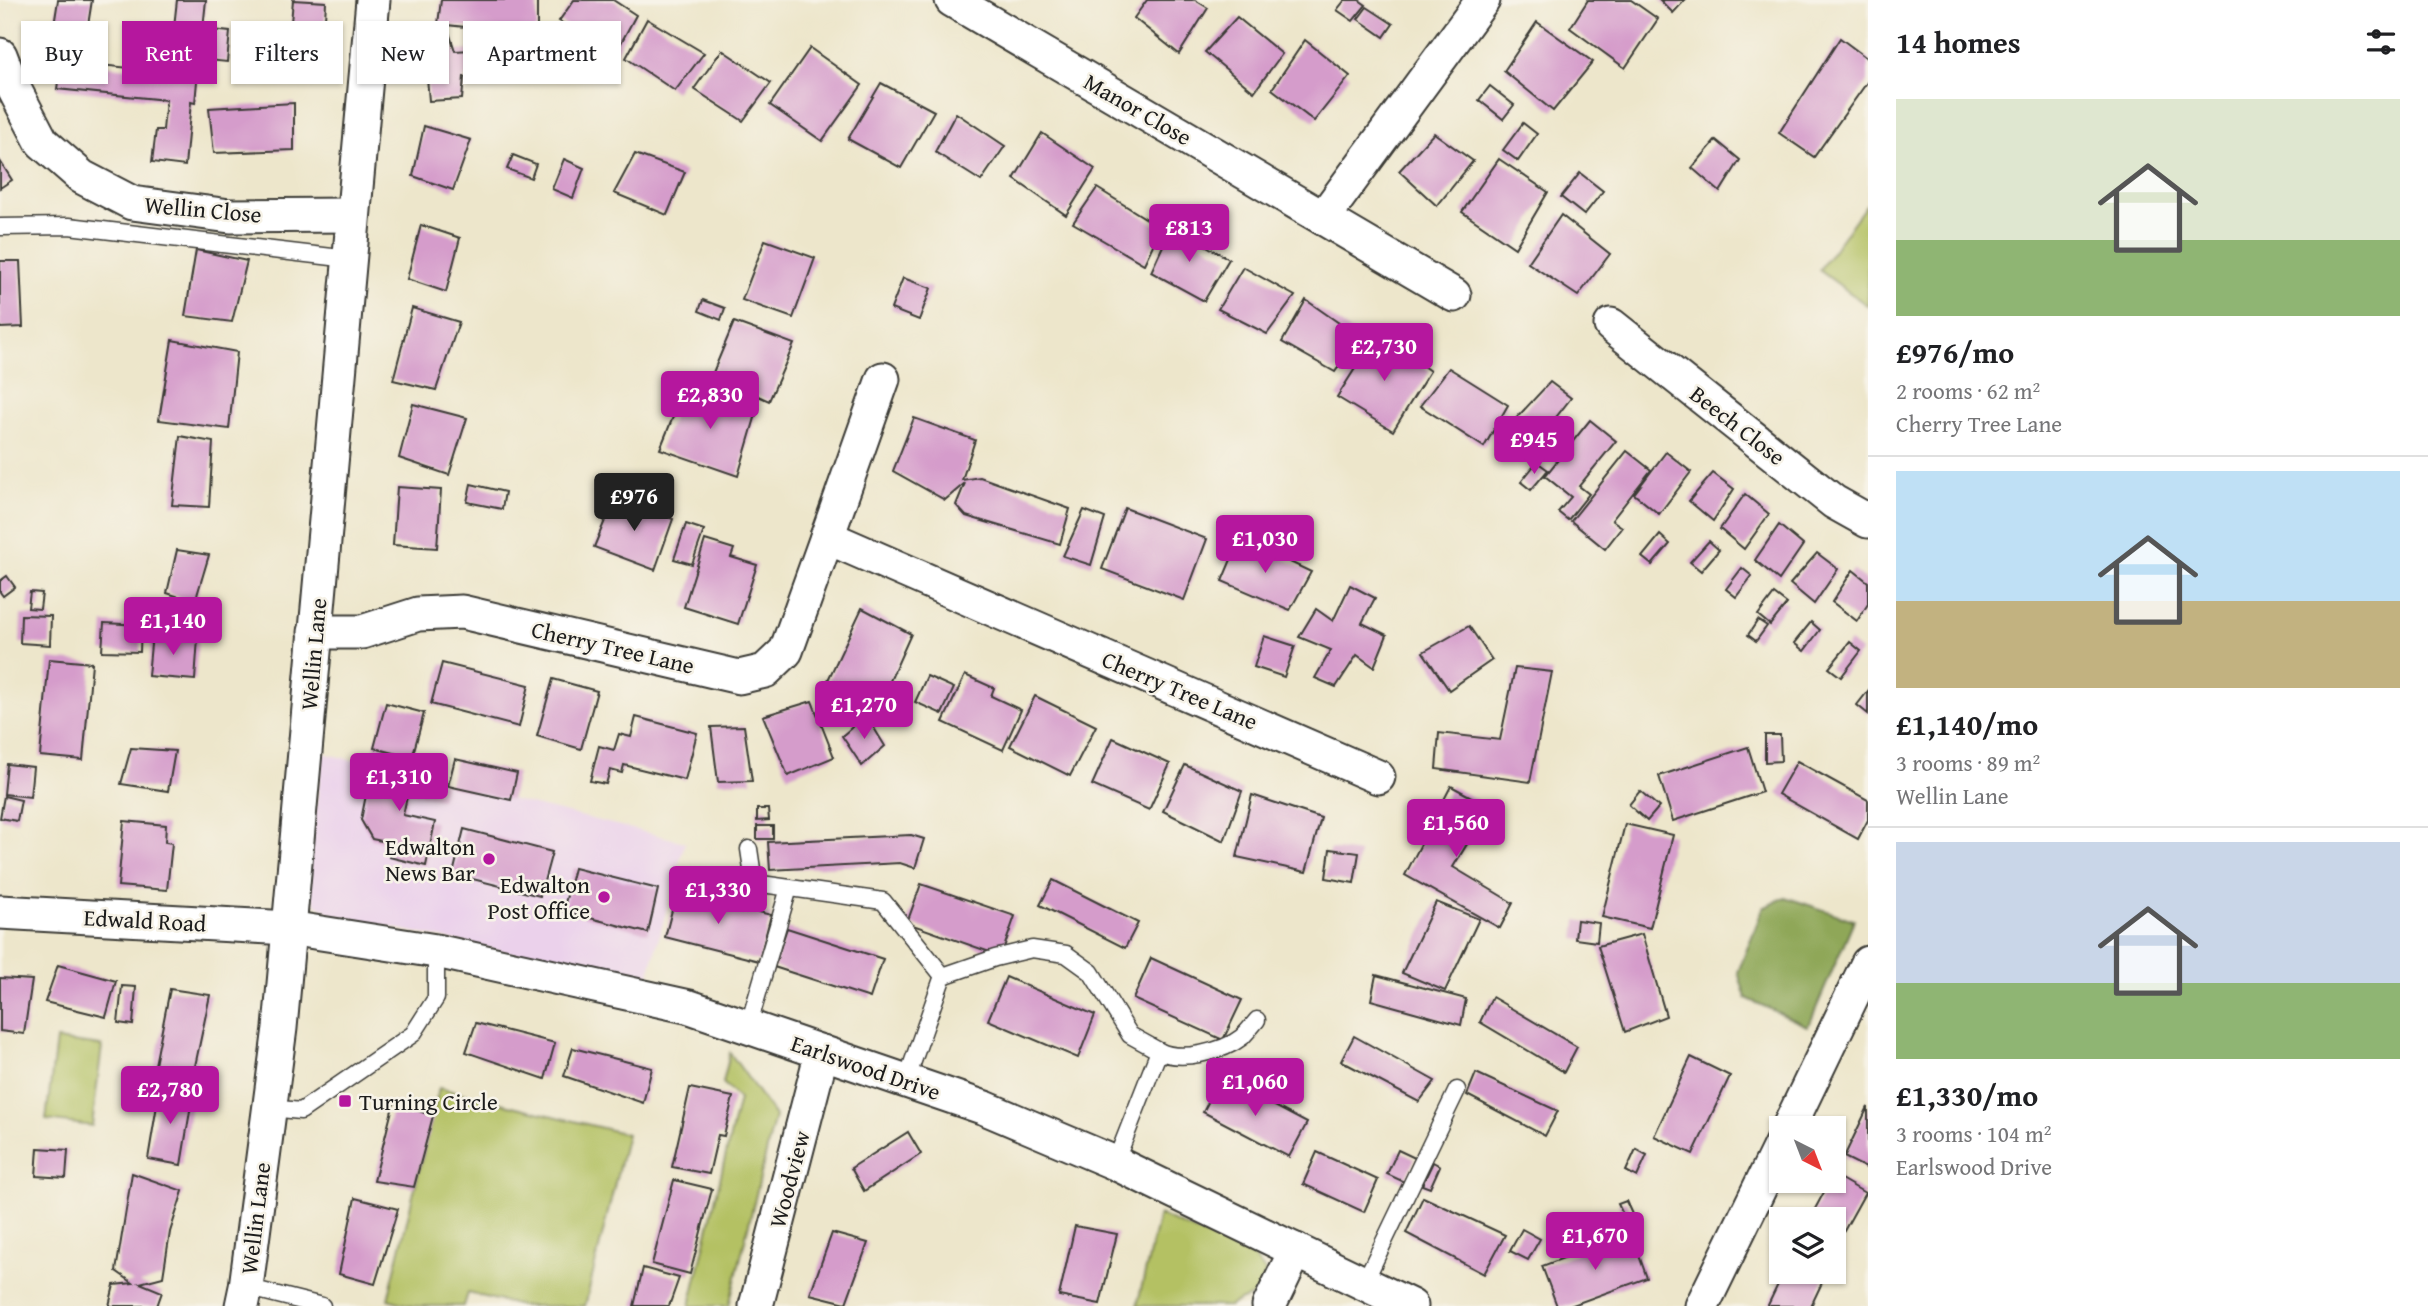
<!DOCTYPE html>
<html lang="en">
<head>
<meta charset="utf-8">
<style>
  body { margin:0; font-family:"Gentium Book Plus",serif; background:#f2f2f2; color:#202124; height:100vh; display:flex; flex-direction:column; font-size:26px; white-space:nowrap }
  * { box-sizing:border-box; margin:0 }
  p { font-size:23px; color:#757577 }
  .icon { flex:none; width:38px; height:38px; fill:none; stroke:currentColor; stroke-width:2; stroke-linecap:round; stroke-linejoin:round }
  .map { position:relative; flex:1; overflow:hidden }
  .drawer { display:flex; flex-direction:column; background:#fff; width:560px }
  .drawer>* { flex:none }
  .banner { position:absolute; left:21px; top:21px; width:665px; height:63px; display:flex; gap:14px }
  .needle { width:46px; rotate:138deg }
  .tools { position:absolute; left:1769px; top:1116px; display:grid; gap:14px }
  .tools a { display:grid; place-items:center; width:77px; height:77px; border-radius:0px; background:#fff; box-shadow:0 2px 5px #0004; font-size:35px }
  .price { position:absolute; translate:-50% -60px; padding:0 16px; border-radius:7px; background:#b5179e; color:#fff; font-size:23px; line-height:46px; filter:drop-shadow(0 2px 4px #0008) }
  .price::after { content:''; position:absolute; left:50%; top:42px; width:21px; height:16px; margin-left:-10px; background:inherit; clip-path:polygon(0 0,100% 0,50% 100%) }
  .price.selected { background:#222; color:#fff }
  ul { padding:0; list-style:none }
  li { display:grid; align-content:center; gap:14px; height:371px; padding:0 28px }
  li+li { border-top:2px solid #e0e0e0 }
  li span { display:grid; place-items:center; height:217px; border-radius:0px; color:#555 }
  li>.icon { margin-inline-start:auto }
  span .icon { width:126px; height:126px; fill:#fffc; stroke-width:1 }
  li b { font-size:30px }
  h2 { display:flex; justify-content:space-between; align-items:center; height:84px; padding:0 28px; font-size:30px }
  .pill { padding:0 24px; border-radius:0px; background:#fff; box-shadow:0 2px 5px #0004; font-size:24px; line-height:63px }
  .pill.selected { background:#b5179e; color:#fff }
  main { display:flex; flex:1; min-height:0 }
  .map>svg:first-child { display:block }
</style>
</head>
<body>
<main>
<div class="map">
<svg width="1868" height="1306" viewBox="0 0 1868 1306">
  <rect width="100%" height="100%" fill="#f7f3e8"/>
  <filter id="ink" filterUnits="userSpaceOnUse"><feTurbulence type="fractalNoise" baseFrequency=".0143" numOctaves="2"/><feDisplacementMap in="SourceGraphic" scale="14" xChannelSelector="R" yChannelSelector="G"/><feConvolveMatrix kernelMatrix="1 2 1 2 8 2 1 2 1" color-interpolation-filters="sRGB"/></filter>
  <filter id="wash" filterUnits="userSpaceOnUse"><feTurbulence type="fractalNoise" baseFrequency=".00686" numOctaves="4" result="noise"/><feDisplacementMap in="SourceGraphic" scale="28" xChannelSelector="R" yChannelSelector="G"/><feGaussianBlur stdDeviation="1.57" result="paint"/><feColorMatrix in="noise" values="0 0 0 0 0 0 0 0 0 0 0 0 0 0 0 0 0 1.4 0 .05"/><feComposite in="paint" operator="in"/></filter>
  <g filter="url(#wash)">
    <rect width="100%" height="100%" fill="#ede6cb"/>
    <polygon fill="#ebd1eb" points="323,753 685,842 647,982 333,915 315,903 307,889 307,873"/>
    <g fill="#b4c163" stroke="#686e40" stroke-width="2">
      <polygon points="1866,205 1868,206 1868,306 1819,270"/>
      <polygon points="56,1040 102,1046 92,1126 46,1120"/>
      <polygon points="730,1053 775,1116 729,1306 690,1306 739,1099 723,1083"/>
      <polygon points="439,1088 627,1134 585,1306 521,1306 468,1293 464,1306 413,1306 388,1299"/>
      <polygon points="1159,1215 1254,1257 1266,1273 1256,1294 1229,1306 1137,1306"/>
    </g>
    <polygon fill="#8fa759" stroke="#56623a" stroke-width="2" points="1785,897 1854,920 1810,1023 1807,1026 1746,998 1738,972 1763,908"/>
    <g id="blocks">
      <g fill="#d59ccb">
        <polygon points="58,0 92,0 86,38 53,32"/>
        <polygon points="177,0 206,0 203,29 230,32 227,62 199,59 195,103 191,102 185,166 152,162 156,130 163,130 166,100 57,89 61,61 169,72"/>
        <polygon points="293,0 326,2 324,36 290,34"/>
        <polygon points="441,0 537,0 537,27 529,34 438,24"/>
        <polygon points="574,0 613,0 636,15 615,54 559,21"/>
        <polygon points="1147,0 1195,0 1208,8 1179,54 1134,18"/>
        <polygon points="1345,0 1359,0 1366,5 1353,21 1337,10"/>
        <polygon points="1588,0 1631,0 1658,19 1625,68 1570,28"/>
        <polygon points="1660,0 1685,0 1673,13"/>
        <polygon points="1367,7 1393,24 1384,37 1358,19"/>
        <polygon points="1237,17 1282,54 1254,92 1205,52"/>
        <polygon points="647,19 704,53 675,91 626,58"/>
        <polygon points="1537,22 1593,62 1553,111 1504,71"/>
        <polygon points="448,29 455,51 487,49 490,75 464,77 462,99 429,101 423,31"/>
        <polygon points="1840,38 1868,59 1868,81 1814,157 1779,133"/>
        <polygon points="1305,40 1350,76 1314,121 1272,89"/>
        <polygon points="810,48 862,85 822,141 770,105"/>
        <polygon points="722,50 771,83 743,121 694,89"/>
        <polygon points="881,83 934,111 901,168 848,139"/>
        <polygon points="1490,86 1514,105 1503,119 1479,100"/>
        <polygon points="294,103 294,150 214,153 209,108"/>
        <polygon points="956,113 1005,146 981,181 935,152"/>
        <polygon points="1523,123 1537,134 1518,161 1503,150"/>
        <polygon points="424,126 471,140 453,190 413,176"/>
        <polygon points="1042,133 1095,169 1066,215 1014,179"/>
        <polygon points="1434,133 1473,161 1437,206 1399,171"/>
        <polygon points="1716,140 1740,160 1720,192 1692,168"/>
        <polygon points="635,154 685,172 667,215 614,193"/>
        <polygon points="513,155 536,164 531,178 507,169"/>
        <polygon points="564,159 584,168 573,198 552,189"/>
        <polygon points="1499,159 1548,192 1515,248 1462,212"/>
        <polygon points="0,161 12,180 0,188"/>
        <polygon points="1580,173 1603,191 1584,215 1561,197"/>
        <polygon points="1097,188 1161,228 1144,264 1073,223"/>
        <polygon points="1561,215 1610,254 1578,296 1528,263"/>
        <polygon points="421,225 460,238 446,292 407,279"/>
        <polygon points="1172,226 1229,259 1204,301 1151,272"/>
        <polygon points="765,240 815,258 793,318 742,300"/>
        <polygon points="196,250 247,261 232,322 185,316"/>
        <polygon points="0,261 20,261 23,327 0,328"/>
        <polygon points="1243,267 1295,296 1267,334 1218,309"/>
        <polygon points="903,278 931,288 919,320 891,309"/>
        <polygon points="703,300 725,308 721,320 699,311"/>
        <polygon points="1306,300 1359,337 1335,372 1282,342"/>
        <polygon points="412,308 459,322 436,390 393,380"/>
        <polygon points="734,322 794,344 769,401 712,375"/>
        <polygon points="1377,334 1430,371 1393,431 1337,397"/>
        <polygon points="172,340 237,352 229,429 159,420"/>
        <polygon points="1449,368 1508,405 1484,447 1420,406"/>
        <polygon points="1550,382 1571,398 1535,444 1511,424"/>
        <polygon points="686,385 757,411 738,476 660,449"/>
        <polygon points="413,404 467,418 449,475 399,458"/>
        <polygon points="914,418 975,440 962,480 980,477 1070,509 1060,544 966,516 956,505 965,483 945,500 893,471"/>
        <polygon points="1590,420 1616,441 1579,486 1589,494 1568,520 1558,512 1571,497 1545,476"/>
        <polygon points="180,436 213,442 209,507 172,505"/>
        <polygon points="1627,451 1651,470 1612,520 1622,527 1605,549 1571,521"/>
        <polygon points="1666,452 1691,472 1659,514 1634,494"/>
        <polygon points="1537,462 1548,470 1531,490 1521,482"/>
        <polygon points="1713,473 1734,489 1713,521 1689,501"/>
        <polygon points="471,484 505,492 502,509 467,502"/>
        <polygon points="397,487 441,490 437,548 393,545"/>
        <polygon points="616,494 673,519 655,570 594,547"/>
        <polygon points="1745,494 1769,514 1744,549 1720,529"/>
        <polygon points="1125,508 1207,539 1184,600 1102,569"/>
        <polygon points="1084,510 1105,518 1091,565 1063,556"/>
        <polygon points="686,524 704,530 692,564 674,559"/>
        <polygon points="1779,525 1803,545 1779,580 1755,560"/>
        <polygon points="1660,535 1670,544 1652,565 1642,557"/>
        <polygon points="1240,538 1311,572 1290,610 1222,581"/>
        <polygon points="705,540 734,549 731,557 757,565 738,624 684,607"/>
        <polygon points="1709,541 1719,550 1701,571 1690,562"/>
        <polygon points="177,550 209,555 195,602 167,593"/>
        <polygon points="1817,553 1838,569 1814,604 1790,584"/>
        <polygon points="1742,568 1752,576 1736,597 1726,589"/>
        <polygon points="1853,570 1868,582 1868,604 1857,621 1832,602"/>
        <polygon points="7,576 15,587 3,596 0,592 0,581"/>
        <polygon points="1350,585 1375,598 1362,623 1387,635 1374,667 1357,655 1336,687 1315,678 1331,650 1299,637 1316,609 1333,621"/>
        <polygon points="30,592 42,593 40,609 28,608"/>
        <polygon points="1774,594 1787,604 1770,625 1758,615"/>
        <polygon points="862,608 911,634 881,701 828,680"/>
        <polygon points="21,615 51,616 50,645 20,643"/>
        <polygon points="1758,620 1767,626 1756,641 1748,635"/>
        <polygon points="1811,622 1820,630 1804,651 1794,643"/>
        <polygon points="104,623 141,625 140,652 102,651"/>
        <polygon points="1469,626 1492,660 1449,690 1423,652"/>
        <polygon points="152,634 198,638 195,680 148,676"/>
        <polygon points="1264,636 1295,646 1284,677 1254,667"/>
        <polygon points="1850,642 1861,651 1841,677 1829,668"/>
        <polygon points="49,659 92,663 83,760 40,756"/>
        <polygon points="442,663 529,685 519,727 431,704"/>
        <polygon points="1515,668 1552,672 1530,782 1436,769 1439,733 1500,740"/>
        <polygon points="965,675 994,688 991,696 1021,710 1003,750 943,722"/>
        <polygon points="927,676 954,688 942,714 915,702"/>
        <polygon points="553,679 597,691 581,749 537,736"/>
        <polygon points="1868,691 1868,714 1857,705"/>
        <polygon points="1035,696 1096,726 1070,776 1010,746"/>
        <polygon points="812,701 834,757 788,776 763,716"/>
        <polygon points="386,703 424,713 412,758 374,748"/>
        <polygon points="866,715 885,746 862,766 842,736"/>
        <polygon points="636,717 697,733 685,780 624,765 622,773 610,770 606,784 590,781 599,746 614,750 619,734 631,737"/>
        <polygon points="744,726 752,781 718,782 711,727"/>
        <polygon points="1765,735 1780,735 1781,761 1765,762"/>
        <polygon points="1113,738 1170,764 1149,810 1092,785"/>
        <polygon points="1748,747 1762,792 1673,821 1659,776"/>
        <polygon points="131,748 175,751 168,791 121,784"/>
        <polygon points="455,759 517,773 511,800 448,786"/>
        <polygon points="1797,761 1868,800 1868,820 1858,839 1778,794"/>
        <polygon points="7,764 33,767 30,797 4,794"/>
        <polygon points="372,765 445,782 441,799 408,792 403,815 435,822 426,866 389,857 392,843 372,839 361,820"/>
        <polygon points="1185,765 1242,791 1224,841 1163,811"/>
        <polygon points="1451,786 1490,807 1453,867 1513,903 1500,928 1405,875"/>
        <polygon points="1640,791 1659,807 1647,821 1629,805"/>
        <polygon points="1252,795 1321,818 1306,872 1237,857"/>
        <polygon points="4,796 21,800 17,821 0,818"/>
        <polygon points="757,809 768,809 769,820 757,821"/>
        <polygon points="124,821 166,825 165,842 172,843 167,890 118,886"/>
        <polygon points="1625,824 1673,835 1650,928 1602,917"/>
        <rect x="757" y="826" width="16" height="13"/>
        <polygon points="464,829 552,852 540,896 453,874"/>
        <polygon points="911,835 924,839 915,868 900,863 770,870 768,842"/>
        <polygon points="1330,849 1359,853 1354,883 1326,878"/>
        <polygon points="574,868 658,889 648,933 563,911"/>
        <polygon points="1053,880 1138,923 1125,948 1040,905"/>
        <polygon points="921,884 1015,916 1001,956 907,923"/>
        <polygon points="677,891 771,915 759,961 665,937"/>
        <polygon points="1436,902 1479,919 1445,991 1402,973"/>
        <polygon points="1577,920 1599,923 1597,942 1575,939"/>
        <polygon points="787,928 883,959 870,998 774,967"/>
        <polygon points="1642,934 1666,1016 1625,1032 1598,946"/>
        <polygon points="1151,958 1242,1000 1223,1040 1133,999"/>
        <polygon points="58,965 116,981 106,1017 45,1002"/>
        <polygon points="1376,975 1466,999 1461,1025 1371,1000"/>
        <polygon points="1006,977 1095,1015 1078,1058 988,1020"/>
        <polygon points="0,978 32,980 24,1034 0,1031"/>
        <polygon points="122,986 136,987 133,1025 118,1023"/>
        <polygon points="170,989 210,995 194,1071 155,1065"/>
        <polygon points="1492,997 1577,1047 1564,1072 1480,1022"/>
        <polygon points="476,1023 555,1043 545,1079 466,1052"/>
        <polygon points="1354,1036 1435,1081 1419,1102 1341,1061"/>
        <polygon points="573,1048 652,1068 643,1103 564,1076"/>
        <polygon points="1691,1057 1730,1076 1693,1154 1654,1136"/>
        <polygon points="1476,1073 1558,1111 1545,1136 1467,1095"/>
        <polygon points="1221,1078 1307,1123 1289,1157 1203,1112"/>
        <polygon points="160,1087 193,1093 181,1165 148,1159"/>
        <polygon points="690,1088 733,1097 724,1136 718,1135 709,1174 672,1167"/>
        <polygon points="394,1102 433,1116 414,1187 374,1181"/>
        <polygon points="1868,1107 1868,1169 1844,1157"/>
        <polygon points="908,1132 921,1154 864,1191 851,1168"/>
        <polygon points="38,1148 68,1150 66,1178 36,1176"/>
        <polygon points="1636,1149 1647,1155 1637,1177 1626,1171"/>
        <polygon points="1398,1150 1415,1158 1404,1182 1387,1174"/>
        <polygon points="1317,1152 1378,1180 1364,1212 1303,1184"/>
        <polygon points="1433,1162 1440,1166 1430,1188 1422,1185"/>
        <polygon points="132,1173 183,1191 170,1232 163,1277 140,1283 162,1292 157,1306 109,1306 114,1285 133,1283 116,1271"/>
        <polygon points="1834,1175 1865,1193 1834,1249 1834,1220 1809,1220 1830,1181 1834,1181"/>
        <polygon points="674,1180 712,1189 690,1274 652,1264"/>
        <polygon points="1423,1197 1505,1235 1484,1274 1406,1233"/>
        <polygon points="355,1198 398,1209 375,1284 339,1274"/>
        <polygon points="1626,1201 1636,1223 1629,1227 1618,1204"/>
        <polygon points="1075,1226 1117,1234 1100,1304 1059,1296"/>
        <polygon points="1522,1229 1540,1239 1528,1260 1510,1251"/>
        <polygon points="832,1233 868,1243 846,1303 810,1294"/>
        <polygon points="1631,1233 1647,1278 1570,1306 1557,1306 1542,1266"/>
        <polygon points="643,1268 679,1278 669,1306 634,1306"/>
        <polygon points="1784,1272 1827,1272 1811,1306 1769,1306 1768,1305"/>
      </g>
    </g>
  </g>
  <g filter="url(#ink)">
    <use href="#blocks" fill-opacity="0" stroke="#3b3a36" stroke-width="2"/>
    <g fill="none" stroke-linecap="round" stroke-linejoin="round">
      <g stroke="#3b3a36" stroke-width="19">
        <g id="service">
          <polyline points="0,227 69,226 349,259"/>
          <polyline points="749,849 754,883 883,901 943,976 995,958 1032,949 1066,954 1091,972 1130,1035 1159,1051"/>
          <polyline points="748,1027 789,888"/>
          <polyline points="906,1081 943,976"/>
          <polyline points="270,1108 301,1111 413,1034 436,998 436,951"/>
          <path d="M1115 1163 1159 1051C1180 1062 1223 1052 1242 1037 1247 1032 1252 1026 1257 1020"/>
          <polyline points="1364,1283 1457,1090"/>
          <polyline points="246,1287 322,1306"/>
        </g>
      </g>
      <g stroke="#3b3a36" stroke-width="37">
        <g id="minor">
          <polyline points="952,0 1454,295"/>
          <polyline points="0,55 10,81 42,142 82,177 132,203 230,216 353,215"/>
          <polyline points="1323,218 1483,0"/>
          <polyline points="1611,325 1834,502 1868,521"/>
          <polyline points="827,537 883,379"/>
          <polyline points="315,632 362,632 418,614 462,612 739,677 765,671 786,651 827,537 1378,777"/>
          <polyline points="0,912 289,928 436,951 690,1007 985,1108 1115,1163 1411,1306"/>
          <polyline points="1788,1129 1868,963"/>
          <polyline points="242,1306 246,1287 280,1028 373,0"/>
          <polyline points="756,1306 822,1052"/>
          <polyline points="1269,1306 1296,1250"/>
          <polyline points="1702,1306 1782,1142"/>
        </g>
      </g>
      <use href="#service" stroke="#fff" stroke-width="16"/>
      <use href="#minor" stroke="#fff" stroke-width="33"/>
    </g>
  </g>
  <g fill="#b5179e" stroke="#f7f3e8" stroke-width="2.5">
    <circle cx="489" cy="859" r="7"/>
    <circle cx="604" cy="897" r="7"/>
    <rect x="338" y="1094" width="14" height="14" rx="3.5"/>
  </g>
  <g text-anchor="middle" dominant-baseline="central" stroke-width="5" stroke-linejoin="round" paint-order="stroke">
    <g font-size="23" fill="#1c1c1c" stroke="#f7f3e8">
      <text transform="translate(1138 109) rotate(30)">Manor Close</text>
      <text transform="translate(203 209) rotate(5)">Wellin Close</text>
      <text transform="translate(1738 425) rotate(38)">Beech Close</text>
      <text transform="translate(613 647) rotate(13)">Cherry Tree Lane</text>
      <text transform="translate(313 654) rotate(-85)">Wellin Lane</text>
      <text transform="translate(1180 690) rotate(23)">Cherry Tree Lane</text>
      <text transform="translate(145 920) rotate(3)">Edwald Road</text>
      <text transform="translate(866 1067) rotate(19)">Earlswood Drive</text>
      <text transform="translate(789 1179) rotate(-75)">Woodview</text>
      <text transform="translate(255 1218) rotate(-83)">Wellin Lane</text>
    </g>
    <g font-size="23" fill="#1c1c1c" stroke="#f7f3e8" text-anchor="end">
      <text x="475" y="846">Edwalton<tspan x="475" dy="26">News Bar</tspan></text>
      <text x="590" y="884">Edwalton<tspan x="590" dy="26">Post Office</tspan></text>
      <text x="359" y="1101" text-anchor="start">Turning Circle</text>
    </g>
  </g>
</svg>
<div class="tools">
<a><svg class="needle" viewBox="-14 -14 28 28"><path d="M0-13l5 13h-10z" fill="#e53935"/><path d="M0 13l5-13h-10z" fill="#757577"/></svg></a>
<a><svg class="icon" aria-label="layers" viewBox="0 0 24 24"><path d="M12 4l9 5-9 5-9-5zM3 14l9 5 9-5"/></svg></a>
</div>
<b class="price" style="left:1189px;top:264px">£813</b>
<b class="price" style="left:1384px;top:383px">£2,730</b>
<b class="price" style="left:710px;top:431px">£2,830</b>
<b class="price" style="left:1534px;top:476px">£945</b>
<b class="price selected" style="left:634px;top:533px">£976</b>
<b class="price" style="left:1265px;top:575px">£1,030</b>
<b class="price" style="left:173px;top:657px">£1,140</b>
<b class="price" style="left:864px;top:741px">£1,270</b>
<b class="price" style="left:399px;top:813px">£1,310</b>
<b class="price" style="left:1456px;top:859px">£1,560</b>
<b class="price" style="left:718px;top:926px">£1,330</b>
<b class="price" style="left:1255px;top:1118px">£1,060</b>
<b class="price" style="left:170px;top:1126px">£2,780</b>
<b class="price" style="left:1595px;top:1272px">£1,670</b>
<div class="banner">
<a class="pill">Buy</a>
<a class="pill selected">Rent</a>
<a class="pill">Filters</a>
<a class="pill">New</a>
<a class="pill">Apartment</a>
</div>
</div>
<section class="drawer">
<h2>14 homes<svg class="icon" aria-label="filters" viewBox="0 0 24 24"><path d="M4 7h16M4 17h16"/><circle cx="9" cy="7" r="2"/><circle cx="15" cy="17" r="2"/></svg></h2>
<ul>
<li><span style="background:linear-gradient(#dfe7d0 65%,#8fb573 0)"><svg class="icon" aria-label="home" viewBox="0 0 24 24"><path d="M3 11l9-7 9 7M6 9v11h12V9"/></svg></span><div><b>£976/mo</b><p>2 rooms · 62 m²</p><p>Cherry Tree Lane</p></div></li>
<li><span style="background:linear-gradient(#bfe0f5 60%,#c2b280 0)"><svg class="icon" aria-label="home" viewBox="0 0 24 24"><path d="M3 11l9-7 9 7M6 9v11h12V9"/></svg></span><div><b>£1,140/mo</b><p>3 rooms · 89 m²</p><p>Wellin Lane</p></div></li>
<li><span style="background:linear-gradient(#c9d6e8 65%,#8fb573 0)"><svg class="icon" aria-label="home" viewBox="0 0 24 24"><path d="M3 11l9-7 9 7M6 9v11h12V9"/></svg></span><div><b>£1,330/mo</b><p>3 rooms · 104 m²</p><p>Earlswood Drive</p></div></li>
</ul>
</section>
</main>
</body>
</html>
